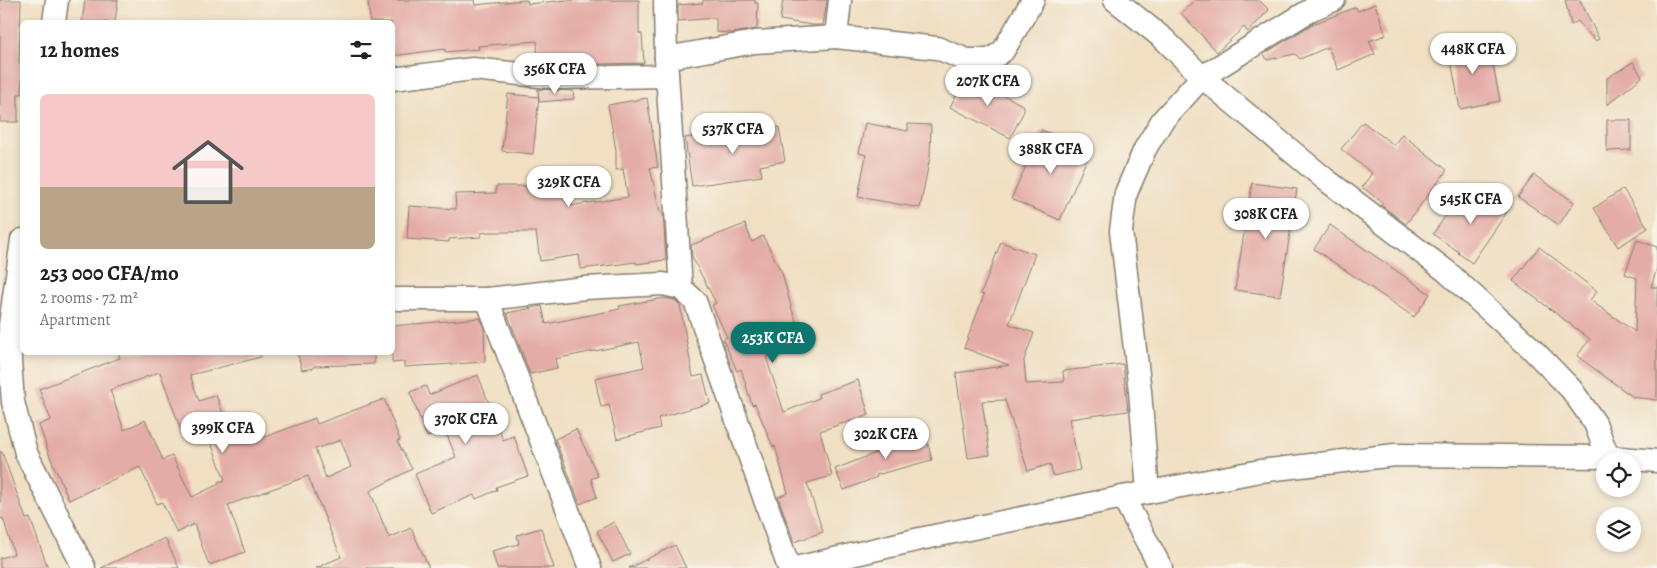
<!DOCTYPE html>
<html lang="en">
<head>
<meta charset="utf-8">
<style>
  body { margin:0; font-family:Alegreya,serif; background:#f2f2f2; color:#202124; height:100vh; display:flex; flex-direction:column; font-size:19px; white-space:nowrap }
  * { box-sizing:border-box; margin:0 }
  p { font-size:16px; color:#757577 }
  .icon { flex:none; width:28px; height:28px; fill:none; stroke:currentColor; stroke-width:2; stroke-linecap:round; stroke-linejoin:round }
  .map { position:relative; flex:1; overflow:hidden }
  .panel { position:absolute; left:20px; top:20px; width:375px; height:335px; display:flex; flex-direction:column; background:#fff; border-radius:8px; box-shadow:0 2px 8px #0003 }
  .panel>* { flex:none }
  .buttons { position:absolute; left:1596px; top:452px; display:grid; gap:10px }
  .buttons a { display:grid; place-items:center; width:45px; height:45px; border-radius:50%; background:#fff; box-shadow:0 2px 8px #0003; font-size:25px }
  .price { position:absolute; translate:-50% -42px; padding:0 11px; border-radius:18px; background:#fff; color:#222; font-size:16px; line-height:32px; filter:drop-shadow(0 1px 2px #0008) }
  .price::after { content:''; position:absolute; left:50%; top:30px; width:15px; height:11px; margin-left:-8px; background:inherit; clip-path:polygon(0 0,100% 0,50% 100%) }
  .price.current { background:#0f766e; color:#fff }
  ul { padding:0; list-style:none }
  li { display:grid; align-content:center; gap:10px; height:265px; padding:0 20px }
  li span { display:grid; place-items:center; height:155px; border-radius:8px; color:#555 }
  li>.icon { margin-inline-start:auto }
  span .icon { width:90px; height:90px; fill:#fffc; stroke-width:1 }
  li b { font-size:21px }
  h2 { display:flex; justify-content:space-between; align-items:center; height:60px; padding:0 20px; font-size:21px }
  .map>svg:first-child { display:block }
</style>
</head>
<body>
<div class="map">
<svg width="1657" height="568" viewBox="0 0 1657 568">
  <rect width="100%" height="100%" fill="#f7f3e8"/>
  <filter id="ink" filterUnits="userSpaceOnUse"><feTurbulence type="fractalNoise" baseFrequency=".02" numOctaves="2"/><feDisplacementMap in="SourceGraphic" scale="10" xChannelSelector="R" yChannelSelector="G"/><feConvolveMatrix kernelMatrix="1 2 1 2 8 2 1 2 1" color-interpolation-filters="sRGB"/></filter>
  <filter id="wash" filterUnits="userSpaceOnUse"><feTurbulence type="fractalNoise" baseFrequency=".0096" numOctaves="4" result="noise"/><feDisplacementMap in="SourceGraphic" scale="20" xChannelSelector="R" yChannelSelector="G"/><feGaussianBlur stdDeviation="1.12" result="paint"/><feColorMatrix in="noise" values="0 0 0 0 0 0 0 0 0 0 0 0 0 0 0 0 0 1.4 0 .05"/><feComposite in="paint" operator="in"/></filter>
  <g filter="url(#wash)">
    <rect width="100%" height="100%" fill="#f0dfc2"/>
    <g id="blocks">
      <g fill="#e4aca6" fill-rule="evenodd">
        <polygon points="0,0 21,0 19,63 22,63 22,94 18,94 18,122 0,122"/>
        <polygon points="85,0 118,0 115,22 82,22"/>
        <polygon points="368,0 474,0 475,5 525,0 527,0 528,4 567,0 639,0 639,34 642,34 644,63 559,65 538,63 537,41 478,46 479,49 445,52 445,49 392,56 392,22 370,22"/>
        <polygon points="703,0 755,0 755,3 758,3 757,29 733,33 716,32 716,18 678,21 678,5 703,3"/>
        <polygon points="783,0 827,0 823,25 812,25 780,20"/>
        <polygon points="1195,0 1259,0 1269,10 1248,32 1244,27 1217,52 1181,13"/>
        <polygon points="1565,0 1580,0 1599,39 1595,41 1578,21 1571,25"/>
        <polygon points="1375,4 1386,35 1369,41 1375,54 1338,70 1328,47 1300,59 1295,54 1267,60 1264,54 1311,25 1356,7 1358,11"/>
        <polygon points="1477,40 1480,57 1491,55 1500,101 1460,109 1451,60 1448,60 1446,45"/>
        <polygon points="1633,62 1642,77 1607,105 1607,78"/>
        <polygon points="967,75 1024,106 1024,111 1010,138 950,107"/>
        <polygon points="538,89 573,91 574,99 539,102"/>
        <polygon points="508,94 539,97 533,154 502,151"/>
        <polygon points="647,98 658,167 650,168 660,212 663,212 666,260 636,264 636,262 581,269 579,255 540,261 536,232 488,232 481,233 481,237 449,239 449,242 407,239 409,206 456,209 455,194 496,193 496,186 527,186 527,190 566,184 569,206 628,197 623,169 616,170 616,150 608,105"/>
        <polygon points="1607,120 1631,120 1631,150 1607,151"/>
        <polygon points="1363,122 1394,145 1402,134 1447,170 1406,224 1381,205 1383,203 1362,187 1372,173 1341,149"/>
        <polygon points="865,123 908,131 908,124 931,125 930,157 920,208 858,197 866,155 859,153"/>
        <polygon points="755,127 755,131 779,127 785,161 760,166 762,176 692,186 685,138"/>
        <polygon points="1042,130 1090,152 1060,220 1011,199"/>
        <polygon points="1534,175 1574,202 1559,225 1518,197"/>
        <polygon points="1252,183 1297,189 1280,296 1235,290"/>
        <polygon points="1623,189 1648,228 1618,247 1594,208"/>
        <polygon points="1463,191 1489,209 1497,196 1511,206 1472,263 1458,253 1459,252 1433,234"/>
        <polygon points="745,224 752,242 763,236 782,273 792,310 805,344 766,357 784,412 819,398 818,394 858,380 869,415 820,431 832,476 807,483 823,532 794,542 778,497 788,493 775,446 773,447 755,404 752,405 741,369 737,371 723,339 727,337 712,305 716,303 692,257 691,245"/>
        <polygon points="1330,225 1430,294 1414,317 1314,249"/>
        <polygon points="1637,240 1657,247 1657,268 1651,287 1657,287 1657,400 1633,397 1577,356 1590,339 1513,281 1539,247 1597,291 1590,300 1635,332 1637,278 1625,274"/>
        <polygon points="1001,242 1035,254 1009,324 1034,333 1024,360 1026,384 1064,382 1063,371 1123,364 1128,411 1069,419 1080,470 1053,476 1050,464 1028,471 1005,400 982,401 990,455 968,458 956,373 1009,365 964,348 984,295 981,294"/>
        <polygon points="665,298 675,300 680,305 693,377 703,375 710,403 658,418 660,428 617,439 609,405 601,407 595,378 644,367 639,342 555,359 557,368 530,374 507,313 542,306 546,324 620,309 619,306"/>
        <polygon points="480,318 484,328 485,362 404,367 404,362 392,363 392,326"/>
        <path d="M118 352H261V357L190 375 199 401 216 395 227 424 248 416 257 440 315 418 317 424 384 399 400 440 397 441 412 469 370 491 389 538 411 528 429 568H316L341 557 308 476 228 505 245 552 209 565 194 524 177 533 162 502 157 504 140 467 69 500 50 457 39 425 51 420 39 389 120 358ZM160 372 184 438 206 429 225 480 218 482 219 484 192 497 172 456 163 460 145 420 124 430 110 390ZM341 440 351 467 326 478 315 449Z"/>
        <polygon points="297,352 374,352 374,364 314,366 314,368 302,370"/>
        <polygon points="478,375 503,440 514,436 528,476 496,487 497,490 476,499 474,495 431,513 415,474 456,457 445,430 427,437 410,392 426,386 429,395"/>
        <polygon points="576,429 598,476 591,479 597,497 580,504 555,439"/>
        <polygon points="925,432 932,460 876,475 877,477 844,490 835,469 878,452 876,445"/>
        <polygon points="0,452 2,452 26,519 30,518 48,568 0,568 0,558 14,554 3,518 0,519"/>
        <polygon points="614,522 630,554 613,562 597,531"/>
        <polygon points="541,528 554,568 497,568 492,551 519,544 517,535"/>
        <polygon points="165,538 179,568 101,568"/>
        <polygon points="675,545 686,568 629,568"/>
      </g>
    </g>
  </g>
  <g filter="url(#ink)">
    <use href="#blocks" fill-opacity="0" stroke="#867e6f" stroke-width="1"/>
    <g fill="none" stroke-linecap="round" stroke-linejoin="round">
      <g stroke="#867e6f" stroke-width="25">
        <g id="minor">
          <polyline points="665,0 666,58 681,288"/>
          <polyline points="1115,0 1165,40 1202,77 1325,179 1446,271 1530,347 1571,389 1595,423 1608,457"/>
          <polyline points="54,22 57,0"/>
          <polyline points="836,37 840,0"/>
          <polyline points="666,58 755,42 836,37 937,48 967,60 990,60 1003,51 1033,0"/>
          <polyline points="392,79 473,69 558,78 667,76"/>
          <polyline points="22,240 10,325 10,361 13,402 26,453 84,568"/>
          <polyline points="392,299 487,299 585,288 663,284 681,288 695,301 789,568"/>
          <polyline points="487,299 590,568"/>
          <polyline points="1148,492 1140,391 1121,231 1126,193 1145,149 1162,121 1202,77 1312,9 1334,0"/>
          <polyline points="1123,497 1161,568"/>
          <polyline points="796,568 920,539 1123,497 1260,471 1395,455 1608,457 1657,461"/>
        </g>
      </g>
      <use href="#minor" stroke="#fff" stroke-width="22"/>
    </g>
  </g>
</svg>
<div class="buttons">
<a><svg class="icon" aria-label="locate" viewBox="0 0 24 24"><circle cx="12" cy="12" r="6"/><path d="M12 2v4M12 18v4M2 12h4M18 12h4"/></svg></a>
<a><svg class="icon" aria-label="layers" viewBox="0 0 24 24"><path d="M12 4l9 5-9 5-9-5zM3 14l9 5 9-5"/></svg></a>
</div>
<b class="price" style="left:1473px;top:75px">448K CFA</b>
<b class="price" style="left:555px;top:95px">356K CFA</b>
<b class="price" style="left:988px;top:107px">207K CFA</b>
<b class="price" style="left:733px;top:155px">537K CFA</b>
<b class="price" style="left:1051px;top:175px">388K CFA</b>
<b class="price" style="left:569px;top:208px">329K CFA</b>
<b class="price" style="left:1471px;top:225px">545K CFA</b>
<b class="price" style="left:1266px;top:240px">308K CFA</b>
<b class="price current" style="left:773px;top:364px">253K CFA</b>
<b class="price" style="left:466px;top:445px">370K CFA</b>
<b class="price" style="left:223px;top:454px">399K CFA</b>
<b class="price" style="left:886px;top:460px">302K CFA</b>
<section class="panel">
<h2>12 homes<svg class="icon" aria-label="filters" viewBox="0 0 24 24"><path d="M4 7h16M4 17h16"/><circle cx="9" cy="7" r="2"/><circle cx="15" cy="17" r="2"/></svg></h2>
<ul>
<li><span style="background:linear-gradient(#f6c9c9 60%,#b9a48a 0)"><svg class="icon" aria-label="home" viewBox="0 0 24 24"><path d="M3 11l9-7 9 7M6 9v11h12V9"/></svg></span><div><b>253 000 CFA/mo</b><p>2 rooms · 72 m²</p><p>Apartment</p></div></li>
</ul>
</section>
</div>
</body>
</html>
